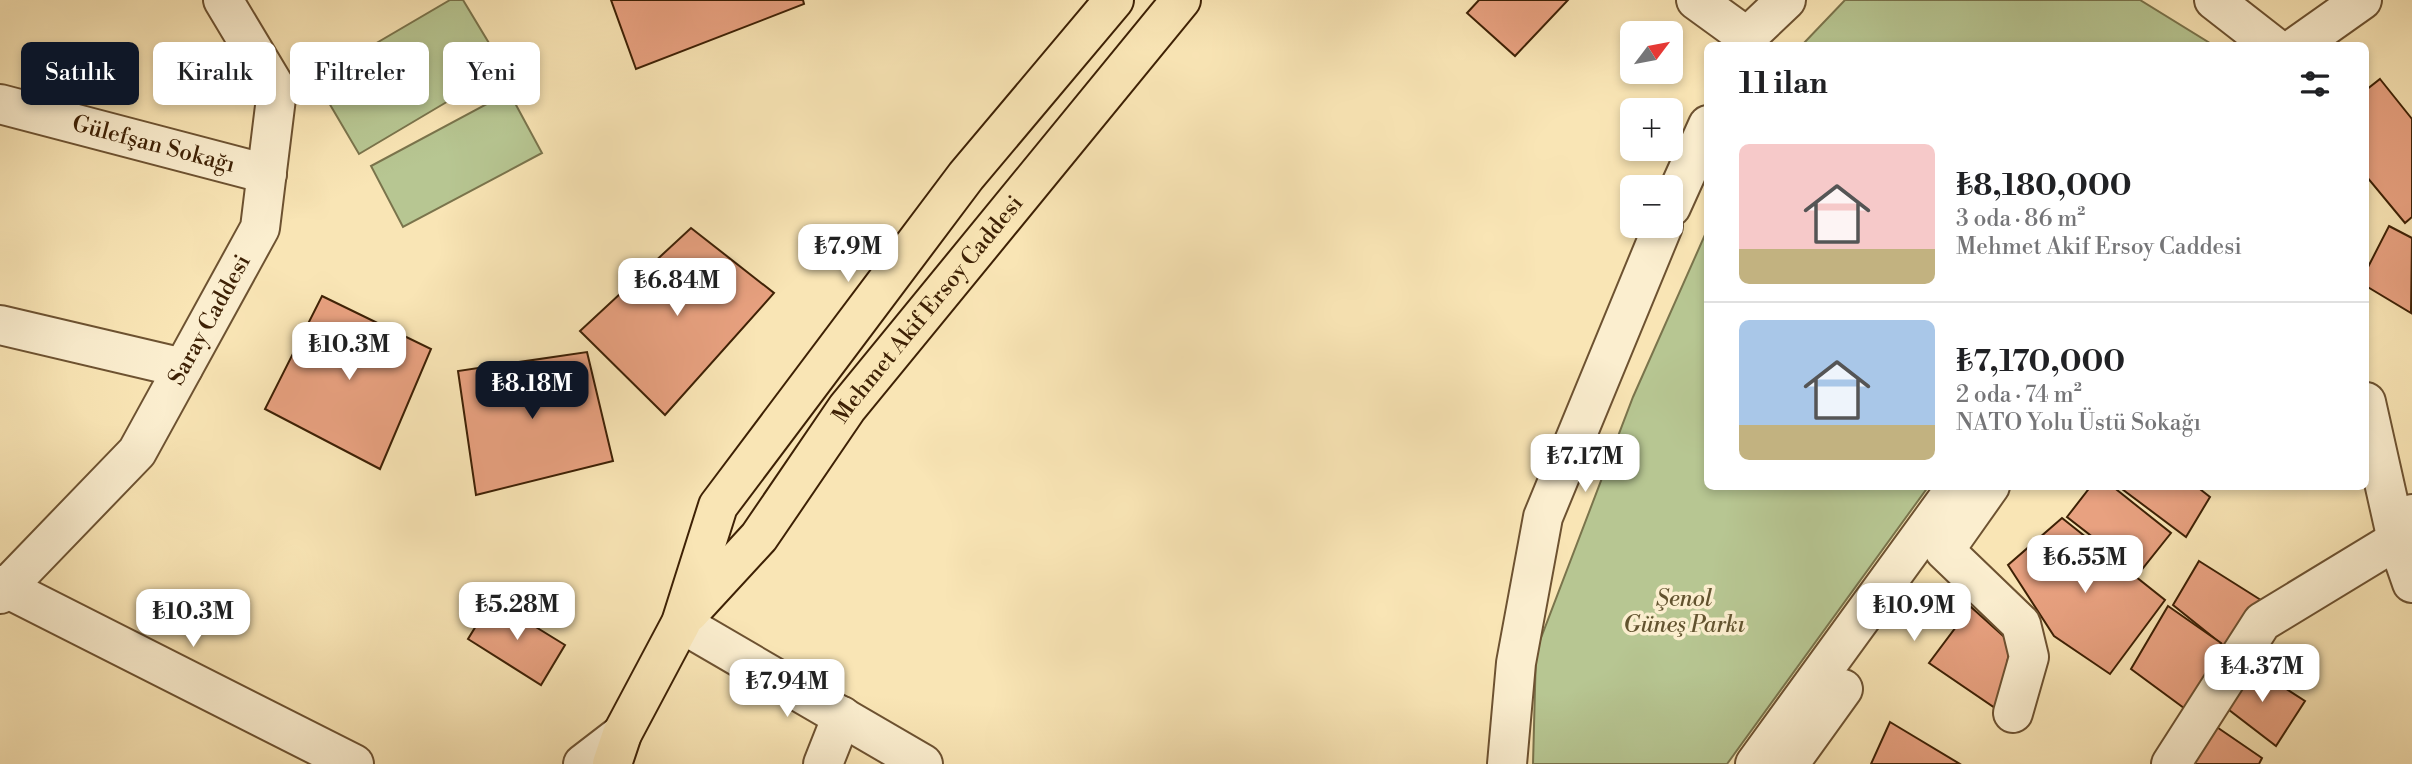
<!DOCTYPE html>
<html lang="tr">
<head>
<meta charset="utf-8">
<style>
  body { margin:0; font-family:"Libre Bodoni",serif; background:#f2f2f2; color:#202124; height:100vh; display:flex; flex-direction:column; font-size:26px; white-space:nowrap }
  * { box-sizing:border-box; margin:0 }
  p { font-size:23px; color:#757577 }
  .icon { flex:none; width:38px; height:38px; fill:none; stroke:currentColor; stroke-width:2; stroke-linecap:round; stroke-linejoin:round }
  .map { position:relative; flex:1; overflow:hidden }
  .sheet { position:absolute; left:1704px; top:42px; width:665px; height:448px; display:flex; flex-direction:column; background:#fff; border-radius:10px; box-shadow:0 4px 10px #0003 }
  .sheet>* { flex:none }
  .hud { position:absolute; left:21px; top:42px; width:665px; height:63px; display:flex; gap:14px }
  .needle { width:46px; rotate:58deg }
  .controls { position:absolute; left:1620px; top:21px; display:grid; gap:14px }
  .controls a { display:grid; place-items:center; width:63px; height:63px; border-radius:10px; background:#fff; box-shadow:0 4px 10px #0003; font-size:35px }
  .price { position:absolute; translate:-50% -60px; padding:0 16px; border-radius:14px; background:#fff; color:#222; font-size:23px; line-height:46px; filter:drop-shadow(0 2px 4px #0008) }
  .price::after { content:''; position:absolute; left:50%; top:42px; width:21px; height:16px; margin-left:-10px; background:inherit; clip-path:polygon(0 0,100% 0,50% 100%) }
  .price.current { background:#111827; color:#fff }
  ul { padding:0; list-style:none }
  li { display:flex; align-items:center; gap:21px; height:175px; padding:0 35px }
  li+li { border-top:2px solid #e0e0e0 }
  li span { display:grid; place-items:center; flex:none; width:196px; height:140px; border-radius:10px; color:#555 }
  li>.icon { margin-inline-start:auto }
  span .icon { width:84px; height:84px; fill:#fffc; stroke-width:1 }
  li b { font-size:30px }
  h2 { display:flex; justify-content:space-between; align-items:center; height:84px; padding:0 35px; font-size:30px }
  .chip { padding:0 24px; border-radius:10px; background:#fff; box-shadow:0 4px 10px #0003; font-size:24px; line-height:63px }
  .chip.current { background:#111827; color:#fff }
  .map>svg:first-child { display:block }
</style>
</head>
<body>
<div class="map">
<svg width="2412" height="764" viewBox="0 0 2412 764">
  <rect width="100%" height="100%" fill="#f9e5b5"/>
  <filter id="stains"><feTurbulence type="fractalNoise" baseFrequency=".00286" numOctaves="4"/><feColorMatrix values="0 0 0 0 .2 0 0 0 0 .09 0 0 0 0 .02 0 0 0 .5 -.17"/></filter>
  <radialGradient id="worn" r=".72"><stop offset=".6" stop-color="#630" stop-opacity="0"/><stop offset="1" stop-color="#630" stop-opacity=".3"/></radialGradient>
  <g fill="#b7c692" stroke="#7a744c" stroke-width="2">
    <polygon points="450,0 463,0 504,68 359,154 315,79"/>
    <polygon points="1845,0 2140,0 2213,45 1802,45"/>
    <polygon points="509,92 542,153 403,227 371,166"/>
    <polygon points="1708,228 1708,486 1928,487 1727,764 1533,764 1536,651 1633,397"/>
  </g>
  <g fill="#e8a180" stroke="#3e2105" stroke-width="2">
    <polygon points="611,0 803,0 804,4 636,69"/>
    <polygon points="1479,0 1568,0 1515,56 1467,13"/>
    <polygon points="2380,79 2412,119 2412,217 2405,223 2366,176 2366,90"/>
    <polygon points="2389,226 2412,238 2411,313 2366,286 2366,271"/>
    <polygon points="691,228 774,293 665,415 580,331"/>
    <polygon points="322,296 431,349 380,469 265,409"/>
    <polygon points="587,352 613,461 476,495 458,371"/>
    <polygon points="2091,486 2112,486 2171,533 2139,573 2067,517"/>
    <polygon points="2118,486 2196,486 2210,497 2186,537"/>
    <polygon points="2062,518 2165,600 2110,674 2054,636 2008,565"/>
    <polygon points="2199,561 2264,602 2234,654 2173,605"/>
    <polygon points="492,600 565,645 541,685 468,639"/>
    <polygon points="2168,606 2221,643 2188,711 2131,669"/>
    <polygon points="1971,607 2011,643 1998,710 1929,663"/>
    <polygon points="2246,663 2305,701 2276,746 2220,703"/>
    <polygon points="2208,721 2262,758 2259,764 2178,764"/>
    <polygon points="1890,722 1960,764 1871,764"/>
  </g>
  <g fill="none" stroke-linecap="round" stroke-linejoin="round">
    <g stroke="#6d5231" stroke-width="42">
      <g id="minor">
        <polyline points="1696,0 1747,37"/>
        <polyline points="2214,0 2273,46"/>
        <polyline points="1743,46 1747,37 1786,0"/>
        <polyline points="2297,46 2362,0"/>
        <path id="s1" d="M0 104 267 174"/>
        <polyline points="1671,207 1708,125"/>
        <polyline points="0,325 183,368"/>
        <polyline points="2366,402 2397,540 2412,583"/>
        <polyline points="1949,544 1990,486"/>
        <polyline points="1944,550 2021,624 2029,657 2013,713"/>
        <polyline points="0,585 354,764"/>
        <path id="s2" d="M0 594 137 452 260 228 277 90 223 0"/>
        <polyline points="681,623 923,764"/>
        <polyline points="583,764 622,734"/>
        <polyline points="823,764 842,716"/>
        <polyline points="1507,764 1516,663 1543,517 1663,226"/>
        <polyline points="1755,764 1957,486"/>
        <polyline points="1789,764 1843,689"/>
        <polyline points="2171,764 2262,622 2397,540 2412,514"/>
      </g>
    </g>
    <g stroke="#3e2105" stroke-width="42">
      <g id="major">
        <path id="s3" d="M689 613 759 537 847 408 1181 0"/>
        <polyline points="612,764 622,734 681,623 718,506 966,176 1114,0"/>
      </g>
    </g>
    <use href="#minor" stroke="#fbeecf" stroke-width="38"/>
    <use href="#major" stroke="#f9e5b5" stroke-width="38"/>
  </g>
  <g text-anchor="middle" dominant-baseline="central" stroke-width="7" stroke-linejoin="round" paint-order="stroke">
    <g font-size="23" fill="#3e2105" stroke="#fbeecf">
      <text stroke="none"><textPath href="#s1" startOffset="159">Gülefşan Sokağı</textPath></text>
      <text stroke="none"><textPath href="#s3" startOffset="387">Mehmet Akif Ersoy Caddesi</textPath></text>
      <text stroke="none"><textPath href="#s2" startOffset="348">Saray Caddesi</textPath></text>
    </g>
    <g font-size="23" font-style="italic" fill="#62532f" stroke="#fbeecf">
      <text x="1684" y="599">Şenol<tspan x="1684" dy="26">Güneş Parkı</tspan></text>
    </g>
  </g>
  <rect width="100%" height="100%" filter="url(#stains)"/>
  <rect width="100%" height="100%" fill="url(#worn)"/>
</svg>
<div class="controls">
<a><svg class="needle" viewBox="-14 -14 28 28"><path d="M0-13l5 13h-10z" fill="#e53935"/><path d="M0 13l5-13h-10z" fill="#757577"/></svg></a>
<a>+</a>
<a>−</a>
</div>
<b class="price" style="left:848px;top:284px">₺7.9M</b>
<b class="price" style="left:677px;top:318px">₺6.84M</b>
<b class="price" style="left:349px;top:382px">₺10.3M</b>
<b class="price current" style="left:532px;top:421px">₺8.18M</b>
<b class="price" style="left:1585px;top:494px">₺7.17M</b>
<b class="price" style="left:2085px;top:595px">₺6.55M</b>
<b class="price" style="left:517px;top:642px">₺5.28M</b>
<b class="price" style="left:1914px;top:643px">₺10.9M</b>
<b class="price" style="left:193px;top:649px">₺10.3M</b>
<b class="price" style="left:2262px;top:704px">₺4.37M</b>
<b class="price" style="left:787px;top:719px">₺7.94M</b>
<div class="hud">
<a class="chip current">Satılık</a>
<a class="chip">Kiralık</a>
<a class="chip">Filtreler</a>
<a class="chip">Yeni</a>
</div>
<section class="sheet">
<h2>11 ilan<svg class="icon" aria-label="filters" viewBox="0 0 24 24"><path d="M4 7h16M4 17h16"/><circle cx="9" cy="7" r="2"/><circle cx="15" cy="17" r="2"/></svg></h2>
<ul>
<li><span style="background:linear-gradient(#f6c9c9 75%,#c2b280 0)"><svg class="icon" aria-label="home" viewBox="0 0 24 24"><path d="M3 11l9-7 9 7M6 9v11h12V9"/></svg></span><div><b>₺8,180,000</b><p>3 oda · 86 m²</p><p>Mehmet Akif Ersoy Caddesi</p></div></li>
<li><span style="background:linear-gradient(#a9c7e8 75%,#c2b280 0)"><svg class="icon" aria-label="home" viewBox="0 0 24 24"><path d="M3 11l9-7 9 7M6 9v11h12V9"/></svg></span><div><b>₺7,170,000</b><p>2 oda · 74 m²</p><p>NATO Yolu Üstü Sokağı</p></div></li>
</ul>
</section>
</div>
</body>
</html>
